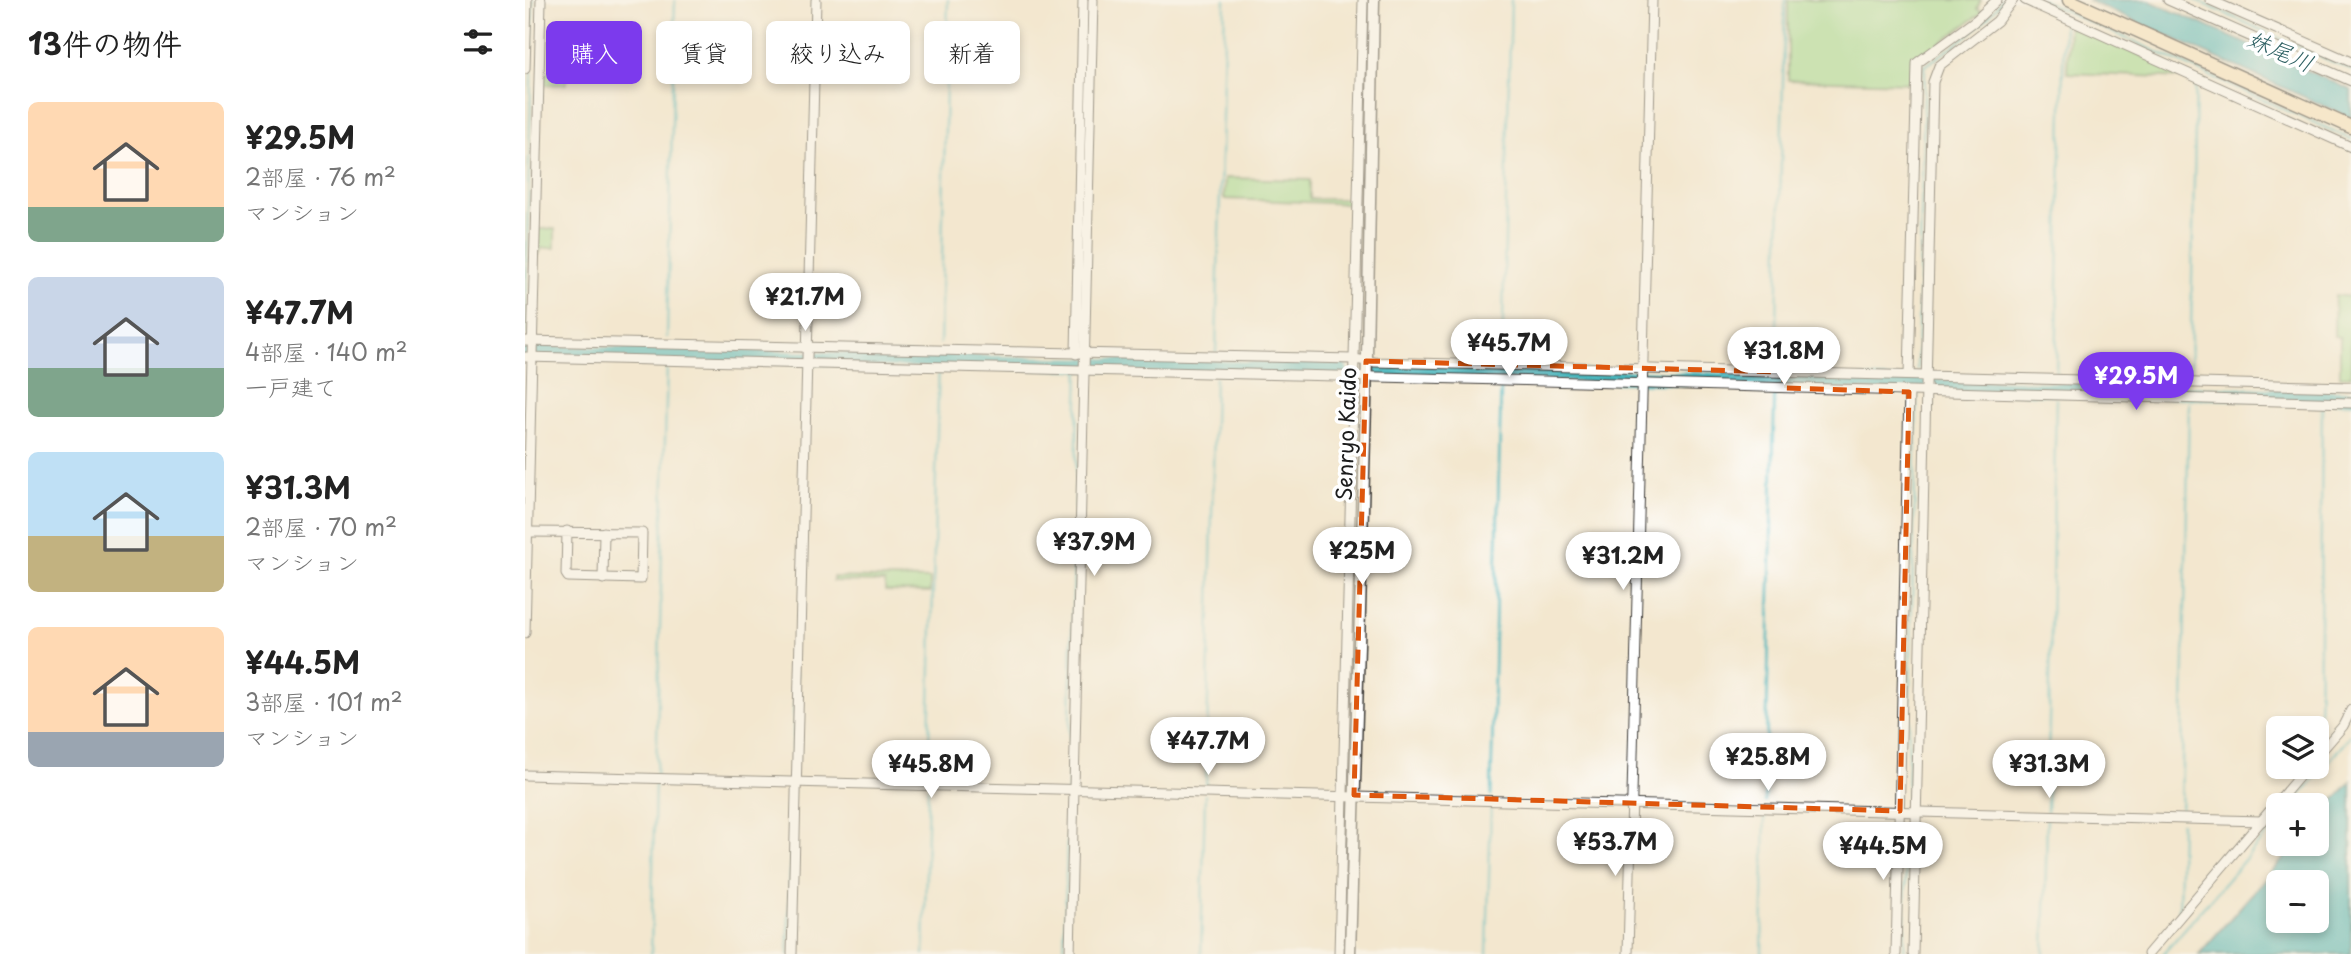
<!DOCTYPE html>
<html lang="ja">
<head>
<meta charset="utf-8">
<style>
  body { margin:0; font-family:"Playpen Sans","Klee One",sans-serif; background:#f6f6f6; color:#222; height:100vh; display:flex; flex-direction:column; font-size:26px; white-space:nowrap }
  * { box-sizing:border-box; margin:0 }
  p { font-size:23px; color:#767676 }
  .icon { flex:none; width:38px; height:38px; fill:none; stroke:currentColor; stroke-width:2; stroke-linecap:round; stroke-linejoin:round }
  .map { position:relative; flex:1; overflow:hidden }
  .panel { display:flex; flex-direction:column; background:#fff; width:525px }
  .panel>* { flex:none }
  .top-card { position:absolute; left:21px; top:21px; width:665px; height:63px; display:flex; gap:14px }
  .controls { position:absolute; left:1741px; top:716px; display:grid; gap:14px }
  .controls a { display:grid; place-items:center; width:63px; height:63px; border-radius:10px; background:#fff; box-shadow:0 4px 10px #0003; font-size:35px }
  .price { position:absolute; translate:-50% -60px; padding:0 16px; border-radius:24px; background:#fff; color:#222; font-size:23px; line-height:46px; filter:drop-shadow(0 2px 4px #0008) }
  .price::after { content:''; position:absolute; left:50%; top:42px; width:21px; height:16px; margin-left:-10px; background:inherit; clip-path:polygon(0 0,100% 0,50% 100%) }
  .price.current { background:#7c3aed; color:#fff }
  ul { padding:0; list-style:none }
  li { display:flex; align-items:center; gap:21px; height:175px; padding:0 28px }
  li span { display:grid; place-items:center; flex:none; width:196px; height:140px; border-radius:10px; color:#555 }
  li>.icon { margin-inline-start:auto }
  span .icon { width:84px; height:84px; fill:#fffc; stroke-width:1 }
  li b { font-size:30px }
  h2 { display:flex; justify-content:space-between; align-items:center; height:84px; padding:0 28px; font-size:30px }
  .pill { padding:0 24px; border-radius:10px; background:#fff; box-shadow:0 4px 10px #0003; font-size:24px; line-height:63px }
  .pill.current { background:#7c3aed; color:#fff }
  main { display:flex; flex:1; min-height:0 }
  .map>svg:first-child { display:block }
</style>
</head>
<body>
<main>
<section class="panel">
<h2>13件の物件<svg class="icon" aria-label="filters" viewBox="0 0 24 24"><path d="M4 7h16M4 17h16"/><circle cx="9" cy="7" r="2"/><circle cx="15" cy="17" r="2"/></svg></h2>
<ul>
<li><span style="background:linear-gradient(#ffd9b3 75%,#7fa58c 0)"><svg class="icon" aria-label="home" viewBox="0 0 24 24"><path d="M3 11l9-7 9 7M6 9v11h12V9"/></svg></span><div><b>¥29.5M</b><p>2部屋 · 76 m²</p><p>マンション</p></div></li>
<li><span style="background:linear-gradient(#c9d6e8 65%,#7fa58c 0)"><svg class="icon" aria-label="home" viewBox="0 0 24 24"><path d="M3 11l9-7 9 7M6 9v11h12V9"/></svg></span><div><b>¥47.7M</b><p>4部屋 · 140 m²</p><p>一戸建て</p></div></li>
<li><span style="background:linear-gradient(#bfe0f5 60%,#c2b280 0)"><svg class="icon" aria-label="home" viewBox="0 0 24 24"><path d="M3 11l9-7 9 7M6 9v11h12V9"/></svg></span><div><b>¥31.3M</b><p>2部屋 · 70 m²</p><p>マンション</p></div></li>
<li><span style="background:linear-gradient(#ffd9b3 75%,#9aa5b1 0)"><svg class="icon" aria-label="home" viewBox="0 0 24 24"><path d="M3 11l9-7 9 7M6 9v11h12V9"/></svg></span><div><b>¥44.5M</b><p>3部屋 · 101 m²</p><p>マンション</p></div></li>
</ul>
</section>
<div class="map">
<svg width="1826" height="954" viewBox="0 0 1826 954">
  <rect width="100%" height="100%" fill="#fff"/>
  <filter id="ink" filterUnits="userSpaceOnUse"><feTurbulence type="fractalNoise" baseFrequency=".0143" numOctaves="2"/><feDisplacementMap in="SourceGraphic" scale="14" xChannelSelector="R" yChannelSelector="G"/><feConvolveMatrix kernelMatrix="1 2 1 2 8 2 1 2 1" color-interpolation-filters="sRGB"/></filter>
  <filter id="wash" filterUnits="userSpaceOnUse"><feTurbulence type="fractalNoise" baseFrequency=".00686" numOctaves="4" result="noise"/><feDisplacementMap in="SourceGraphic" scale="28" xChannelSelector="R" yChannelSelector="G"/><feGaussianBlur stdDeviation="1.57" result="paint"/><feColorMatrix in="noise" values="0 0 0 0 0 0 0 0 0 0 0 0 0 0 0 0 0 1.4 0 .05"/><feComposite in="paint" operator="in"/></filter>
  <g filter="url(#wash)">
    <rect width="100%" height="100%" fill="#f3e7cf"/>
    <g fill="#9ddb8f" stroke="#5c7c56" stroke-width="2">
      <polygon points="1263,0 1456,0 1452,9 1458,12 1392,60 1389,83 1263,80"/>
      <polygon points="1544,23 1669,78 1665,80 1660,78 1542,73"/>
      <polygon points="17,72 41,72 41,84 17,85"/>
      <polygon points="700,178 785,180 785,199 829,199 829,204 699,199"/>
      <polygon points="13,229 30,229 30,248 17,248 13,256"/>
      <polygon points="1810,295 1826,297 1826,376 1815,376 1815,337 1809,336"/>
      <polygon points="308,577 405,579 405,592 360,591 360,582 308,581"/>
    </g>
    <g fill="#43b3ba" stroke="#30686b" stroke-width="2" fill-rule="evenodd">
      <polygon points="1562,0 1623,0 1826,90 1826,118"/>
      <path d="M1826 781V954H1674L1771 844H1792V819ZM1754 882H1792V920H1754Z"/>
    </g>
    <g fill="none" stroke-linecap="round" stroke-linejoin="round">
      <g stroke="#43b3ba" stroke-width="2.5">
        <polyline points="1516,0 1826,139"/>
        <polyline points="1670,0 1826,70"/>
        <polyline points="0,335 8,0"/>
        <polyline points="142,337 150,0"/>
        <polyline points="415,343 423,0"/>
        <polyline points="691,352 700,0"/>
        <polyline points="977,359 986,0"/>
        <polyline points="1251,366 1260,0"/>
        <path d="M1392 369 1400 66C1425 48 1460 26 1477 0"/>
        <polyline points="1531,372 1539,21"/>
        <polyline points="1665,377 1671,81"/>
        <polyline points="1794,746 1797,406"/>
        <polyline points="131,776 142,365"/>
        <polyline points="267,778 270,673"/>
        <polyline points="403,782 414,358"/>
        <polyline points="681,789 690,378"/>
        <polyline points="966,796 976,384"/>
        <polyline points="1240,802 1250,378"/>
        <polyline points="1767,805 1826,735"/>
        <polyline points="1382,808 1392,395"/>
        <polyline points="1522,812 1531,399"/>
        <polyline points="1656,816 1664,403"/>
        <polyline points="1654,913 1656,823"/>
        <polyline points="126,954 130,782"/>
        <polyline points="263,954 267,785"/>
        <polyline points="399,954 403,788"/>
        <polyline points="539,954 554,361"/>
        <polyline points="676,954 680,795"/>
        <polyline points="962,954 966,803"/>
        <polyline points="1237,954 1240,810"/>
        <polyline points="1379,954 1382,815"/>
        <polyline points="1519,954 1522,818"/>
        <polyline points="1638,954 1754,820"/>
      </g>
      <g stroke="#43b3ba" stroke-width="14">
        <polyline points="0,352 816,370"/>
        <polyline points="851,370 1826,397"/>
      </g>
    </g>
  </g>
  <g filter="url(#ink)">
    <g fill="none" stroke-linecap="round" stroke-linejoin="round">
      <g stroke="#3c3a37" stroke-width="11">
        <g id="minor">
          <polyline points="1500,0 1826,147"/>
          <polyline points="1643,0 1826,81"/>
          <polyline points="1685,0 1826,62"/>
          <polyline points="0,69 2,0"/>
          <polyline points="0,341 828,359 850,362 1826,387"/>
          <polyline points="551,354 558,0"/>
          <polyline points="0,357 979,380 1826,403"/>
          <polyline points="1384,375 1392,63 1451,20 1472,0"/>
          <polyline points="3,532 117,533 116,579 43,577 41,574 42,531"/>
          <polyline points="78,579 79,532"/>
          <polyline points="0,633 16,0"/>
          <polyline points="1792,756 1818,726 1826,710"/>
          <polyline points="0,775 1737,821"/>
          <polyline points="267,954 291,0"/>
          <polyline points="545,954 568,0"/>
          <polyline points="814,954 838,0"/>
          <polyline points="1103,954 1127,0"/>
          <polyline points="1371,954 1384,392"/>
          <polyline points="1388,954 1408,82 1414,66 1472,21 1488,0"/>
          <polyline points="1623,954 1783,766"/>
        </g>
      </g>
      <g stroke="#3c3a37" stroke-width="13">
        <polyline id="tertiary" points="825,954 841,405 849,0"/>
      </g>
      <g stroke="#3c3a37" stroke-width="15">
        <polyline id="secondary" points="1544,0 1826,127"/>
      </g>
      <use href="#minor" stroke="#fff" stroke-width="9"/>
      <use href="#tertiary" stroke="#fff" stroke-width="10"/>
      <use href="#secondary" stroke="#fbe6c4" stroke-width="12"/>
    </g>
  </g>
  <path d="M0 0H1826V954H0ZM841 361 1259 372V388L1384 392 1375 811 829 795Z" fill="#f3e7cf" fill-opacity=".55" fill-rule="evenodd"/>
  <path fill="none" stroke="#de560d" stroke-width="5" stroke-dasharray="14 9" stroke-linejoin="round" d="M841 361 1259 372V388L1384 392 1375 811 829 795Z"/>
  <g text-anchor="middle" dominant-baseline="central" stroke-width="7" stroke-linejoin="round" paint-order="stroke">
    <g font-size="21" fill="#1c1c1c" stroke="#fff">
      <text transform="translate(820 434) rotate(-88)">Senryo Kaido</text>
    </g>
    <g font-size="23" font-style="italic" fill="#2e6063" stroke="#fff">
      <text transform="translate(1756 50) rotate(24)">妹尾川</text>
    </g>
  </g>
</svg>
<div class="controls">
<a><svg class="icon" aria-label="layers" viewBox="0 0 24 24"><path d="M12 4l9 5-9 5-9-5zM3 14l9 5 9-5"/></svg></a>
<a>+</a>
<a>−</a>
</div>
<b class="price" style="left:280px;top:333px">¥21.7M</b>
<b class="price" style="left:984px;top:379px">¥45.7M</b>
<b class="price" style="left:1259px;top:387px">¥31.8M</b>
<b class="price current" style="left:1611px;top:412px">¥29.5M</b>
<b class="price" style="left:569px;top:578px">¥37.9M</b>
<b class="price" style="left:837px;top:587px">¥25M</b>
<b class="price" style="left:1098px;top:592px">¥31.2M</b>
<b class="price" style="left:683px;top:777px">¥47.7M</b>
<b class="price" style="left:1243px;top:793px">¥25.8M</b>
<b class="price" style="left:406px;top:800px">¥45.8M</b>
<b class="price" style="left:1524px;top:800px">¥31.3M</b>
<b class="price" style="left:1090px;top:878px">¥53.7M</b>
<b class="price" style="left:1358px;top:882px">¥44.5M</b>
<div class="top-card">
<a class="pill current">購入</a>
<a class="pill">賃貸</a>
<a class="pill">絞り込み</a>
<a class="pill">新着</a>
</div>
</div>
</main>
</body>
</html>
